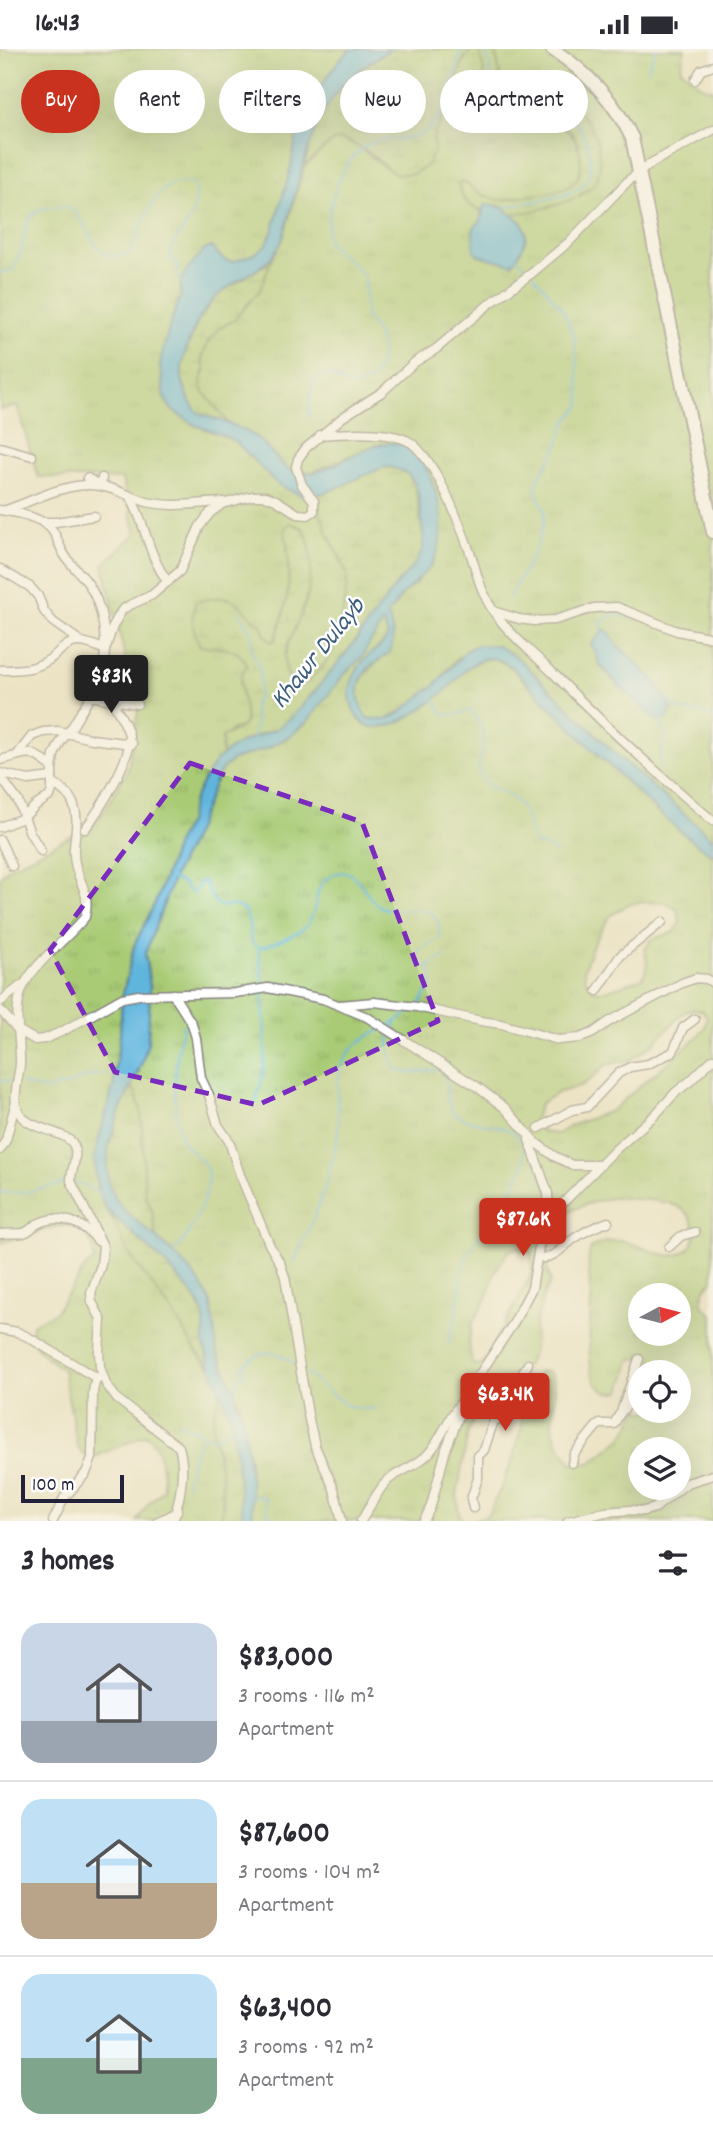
<!DOCTYPE html>
<html lang="en">
<head>
<meta charset="utf-8">
<style>
  body { margin:0; font-family:Dekko,sans-serif; background:#f2f2f3; color:#2b2b33; height:100vh; display:flex; flex-direction:column; font-size:26px; white-space:nowrap }
  * { box-sizing:border-box; margin:0 }
  p { font-size:23px; color:#7c7c81 }
  .icon { flex:none; width:38px; height:38px; fill:none; stroke:currentColor; stroke-width:2; stroke-linecap:round; stroke-linejoin:round }
  .map { position:relative; height:1472px; overflow:hidden }
  .side { display:flex; flex-direction:column; background:#fff; flex:1 }
  .side>* { flex:none }
  .top-card { position:absolute; left:21px; top:21px; width:672px; height:63px; display:flex; gap:14px }
  .needle { width:46px; rotate:83deg }
  .tools { position:absolute; left:628px; top:1234px; display:grid; gap:14px }
  .tools a { display:grid; place-items:center; width:63px; height:63px; border-radius:50%; background:#fff; box-shadow:0 7px 28px #0002; font-size:35px }
  .scale { position:absolute; left:21px; bottom:18px; width:103px; box-sizing:border-box; padding-left:7px; border:4px solid #22223b; border-top:0; font-size:19px; line-height:24px; white-space:nowrap; color:#22223b; -webkit-text-stroke:5px #fff; paint-order:stroke }
  .price { position:absolute; translate:-50% -60px; padding:0 16px; border-radius:7px; background:#c8321e; color:#fff; font-size:23px; line-height:46px; filter:drop-shadow(0 2px 4px #0008) }
  .price::after { content:''; position:absolute; left:50%; top:42px; width:21px; height:16px; margin-left:-10px; background:inherit; clip-path:polygon(0 0,100% 0,50% 100%) }
  .price.on { background:#222; color:#fff }
  ul { padding:0; list-style:none }
  li { display:flex; align-items:center; gap:21px; height:175px; padding:0 21px }
  li+li { border-top:2px solid #e1e1e2 }
  li span { display:grid; place-items:center; flex:none; width:196px; height:140px; border-radius:21px; color:#555 }
  li>.icon { margin-inline-start:auto }
  span .icon { width:84px; height:84px; fill:#fffc; stroke-width:1 }
  li b { font-size:30px }
  h2 { display:flex; justify-content:space-between; align-items:center; height:84px; padding:0 21px; font-size:30px }
  .pill { padding:0 24px; border-radius:32px; background:#fff; box-shadow:0 7px 28px #0002; font-size:24px; line-height:63px }
  .pill.on { background:#c8321e; color:#fff }
  .status { display:flex; justify-content:space-between; align-items:center; height:49px; padding:0 35px; background:#fff; direction:ltr }
  .status svg { height:19px; fill:currentColor }
  .map>svg:first-child { display:block }
</style>
</head>
<body>
<div class="status"><b>16:43</b><svg viewBox="0 0 49 12"><path d="M0 12V9h3v3zM5 12V6h3v6zM10 12V3h3v9zM15 12V0h3v12zM26 1h20v11H26zM47 4h2v5h-2z"/></svg></div>
<div class="map">
<svg width="713" height="1472" viewBox="0 0 713 1472">
  <defs>
    <pattern id="grass-tufts" width="24" height="20" patternUnits="userSpaceOnUse" patternTransform="scale(1.75)"><rect width="24" height="20" fill="#a9cb74"/><path d="M3 7l-1-3M5 7V3M7 7l1-3M15 17l-1-3M17 17v-4M19 17l1-3" fill="none" stroke="#91ae65"/></pattern>
    <pattern id="wetland-marsh" width="20" height="14" patternUnits="userSpaceOnUse" patternTransform="scale(1.75)"><rect width="20" height="14" fill="#a9cb74"/><path d="M1 5h8M5 5V1M11 12h8M15 12V8" fill="none" stroke="#91ae65"/></pattern>
  </defs>
  <rect width="100%" height="100%" fill="#fff"/>
  <filter id="ink" filterUnits="userSpaceOnUse"><feTurbulence type="fractalNoise" baseFrequency=".0143" numOctaves="2"/><feDisplacementMap in="SourceGraphic" scale="14" xChannelSelector="R" yChannelSelector="G"/><feConvolveMatrix kernelMatrix="1 2 1 2 8 2 1 2 1" color-interpolation-filters="sRGB"/></filter>
  <filter id="wash" filterUnits="userSpaceOnUse"><feTurbulence type="fractalNoise" baseFrequency=".00686" numOctaves="4" result="noise"/><feDisplacementMap in="SourceGraphic" scale="28" xChannelSelector="R" yChannelSelector="G"/><feGaussianBlur stdDeviation="1.57" result="paint"/><feColorMatrix in="noise" values="0 0 0 0 0 0 0 0 0 0 0 0 0 0 0 0 0 1.4 0 .05"/><feComposite in="paint" operator="in"/></filter>
  <g filter="url(#wash)">
    <rect width="100%" height="100%" fill="#ece3c4"/>
    <g fill="url(#grass-tufts)" stroke="#667658" stroke-width="2" fill-rule="evenodd">
      <path d="M0 0 11 2 24 0H351L339 12 296 89 291 118 273 181 267 195 256 204 233 213 224 211 211 198 203 202 184 225 181 233 180 248 171 272 160 317 162 326 164 349 172 361 193 375 223 386 235 392 282 438 306 448 317 446 319 461 328 484 347 524V537L339 587 331 606 323 618 308 633 299 638 294 637C270 604 300 578 308 546 312 525 311 507 307 486L285 482C292 522 290 553 275 591L271 594 264 585 262 577C251 571 245 558 236 553 224 546 209 549 196 554 188 574 198 581 210 598 224 598 242 601 247 616 231 640 253 658 243 677L230 682 221 698 222 707 204 730 193 752 188 774 177 793 157 850 134 897 122 949 120 986 113 1038 94 1108 98 1143 105 1159 119 1179 126 1200 171 1261 196 1301 211 1319 221 1344C203 1383 219 1395 222 1432 223 1445 223 1459 222 1472H137L149 1454 163 1441C163 1423 162 1397 146 1386L92 1409 82 1404 77 1396 63 1321C45 1306 30 1302 32 1276L55 1263 85 1219 94 1211C94 1197 89 1180 71 1177 59 1174 14 1190 0 1194V828L8 819 96 775 127 723 138 662 103 516 136 485 122 430 38 428 17 357 0 361Z"/>
      <path d="M472 0H478L482 6 484 24 511 60C544 67 580 74 581 114 582 122 577 133 571 138 558 148 534 145 518 148 513 149 508 152 503 152 490 152 478 144 469 136L477 161 482 162 480 173C470 182 475 194 478 206L514 213 522 199 518 171 509 166 544 158 582 146 596 91 504 35 501 32 495 0H685L681 20 703 38 713 40V790L621 710 519 610 504 600 458 608 435 636 410 657 385 671 367 669C350 644 358 629 378 612 385 606 389 595 393 588L390 573 387 567 402 546 418 532 396 394 375 396 313 423H294L286 418 256 388 228 374 203 342 200 332 205 322 202 309 208 293 220 279 234 271 245 256 268 220 272 209 282 192 304 118 326 97 337 90C360 94 367 106 385 118 393 123 404 123 413 125L426 117 433 103V88L454 45 462 13ZM609 583 617 596 655 632 672 660 619 637 599 615 594 593Z"/>
      <path d="M383 572 388 586 386 592 371 604 358 619 350 642 358 669 364 675 374 678 399 673 437 648 469 618 482 611 495 609 512 619C551 659 590 699 631 737 656 762 683 787 713 806V1231C705 1239 701 1245 702 1256L713 1266V1472H253L249 1412 243 1372 235 1343 217 1303 199 1233 186 1217 156 1189 152 1161 145 1145 141 1063 136 1044 131 1038 148 993 150 938 145 905 176 822 214 735 222 720 233 711 268 699 290 687 307 673 346 623 360 610ZM646 853 665 854 677 860 680 873 675 883 652 890 645 900 647 916 643 929 605 942 594 941 585 930 584 921 592 898 602 880 610 867 629 855ZM693 960 703 962 707 968 705 979 693 992 611 1062 572 1076 557 1085 543 1083 535 1071 540 1055 557 1044 580 1037 594 1028 605 1016 631 1011 652 996 683 964ZM615 1148C639 1153 683 1146 693 1174 696 1184 696 1191 689 1199 670 1218 643 1195 622 1192 611 1191 601 1194 591 1198 585 1215 591 1233 591 1251 591 1275 578 1355 621 1342L631 1310C647 1311 660 1310 670 1323H679V1362H640V1358C633 1365 632 1375 626 1383 617 1396 602 1403 591 1414H572C564 1404 556 1394 553 1380 549 1361 563 1337 548 1322L539 1323 524 1357 521 1380 513 1408 502 1437 487 1467 471 1471H463L459 1465 457 1446 468 1384 478 1358 500 1334 528 1315 534 1301 535 1276 544 1246 551 1233 544 1209 545 1199 570 1162 587 1155ZM517 1199 531 1204 532 1218 530 1228 483 1315 477 1316 472 1315 469 1294 472 1275 487 1249 495 1223 507 1204ZM640 1246H679V1284H640ZM640 1400H679V1438H640Z"/>
    </g>
    <g fill="url(#wetland-marsh)" stroke="#667658" stroke-width="2">
      <path d="M391 0H472L462 13 454 45 433 88 434 103 426 117 413 125H397L387 119 370 104 348 92 337 90 326 97 304 118C310 93 321 61 338 41 352 24 372 12 391 0Z"/>
      <path d="M478 0H495L501 32C508 37 518 35 527 37 542 41 555 45 567 54 581 63 595 80 598 97 599 108 602 125 595 134 579 155 533 162 509 166L505 159 489 155 484 157 482 162C467 157 460 148 458 133H463C474 139 482 148 496 150 506 153 517 148 527 147 555 142 587 144 580 104 573 58 515 73 493 51 480 38 487 15 478 0Z"/>
      <polygon points="272,209 260,241 234,271 220,279 208,293 202,309 205,321 201,332 203,342 228,374 198,364 190,353 180,324 184,308 199,270 217,246 266,215"/>
      <path d="M384 418 395 419 408 425 415 435 423 485V500L416 514 397 535 334 620 291 669 276 680 242 693 222 707V688L243 677 246 671 240 634 242 624 247 616C241 597 216 599 200 597 193 582 190 569 196 553 208 550 224 545 236 553 246 560 251 571 262 577L264 585 271 593 275 591C290 553 292 522 285 482L286 477 290 474 303 479C317 506 311 538 301 565 291 591 274 610 294 637L299 638 308 633 322 618 331 606 339 587 347 537V524L328 484 319 461 317 446Z"/>
      <path d="M131 1038 136 1044 141 1063 145 1145 152 1161 156 1189C138 1175 117 1159 109 1137 99 1105 117 1066 131 1038Z"/>
      <polygon points="111,1165 169,1218 194,1247 204,1266 204,1297 211,1319 196,1302 171,1261 139,1219 126,1200"/>
      <path d="M221 1344 232 1372 243 1472H222C223 1459 223 1445 222 1432 219 1396 204 1381 221 1344Z"/>
    </g>
    <g fill="#61b5dd" stroke="#426c8c" stroke-width="2">
      <path d="M351 0H391C372 12 349 25 336 44 306 86 297 143 282 192 266 221 251 222 227 239 204 254 190 283 184 310 180 323 181 332 187 345 189 351 193 359 198 363 201 366 208 367 212 369 227 374 243 379 256 388 271 398 281 423 300 424 333 427 360 393 395 394 413 395 421 408 428 423 441 452 448 486 432 515 424 527 412 535 403 545 397 552 392 560 387 567 393 578 396 594 388 604 383 610 375 613 370 618 355 632 356 653 367 669L385 671 397 666 435 636 468 600 478 596H496L519 610 621 710 713 790V806C683 787 656 762 631 737 590 699 551 659 513 619 503 612 495 607 483 610 467 615 458 631 446 641 429 656 382 693 361 672 354 666 349 652 350 642 351 629 360 613 370 605 378 599 385 595 388 586L383 573 360 610 346 623 307 673 290 687 268 699 233 711 222 720 214 735 194 786 176 822 145 905 150 938 148 993 142 1014 120 1061 109 1096 107 1118 109 1136 115 1149 125 1162 166 1197 186 1217 199 1233 211 1253 217 1303 235 1343 243 1372 251 1437 253 1472H243L232 1372 211 1319 204 1296V1266L201 1258 194 1247 169 1218 105 1159 98 1143 94 1108 113 1038 120 986 122 949 134 897 157 850 177 793 188 774 193 752 204 730 217 711 229 701 242 693 276 680 291 669 309 649 348 602 397 535 416 514 423 500V485L419 448 415 435 408 425 395 419 384 418 327 443 306 448 282 438 274 432 235 392 222 386 193 375 172 361 164 349 162 326 160 317 163 301 171 272 180 248 181 233 184 225 203 202 211 198 224 211 233 213 256 204 267 195 273 181 291 118 296 89 305 67 320 38 339 12Z"/>
      <path d="M488 155 505 159C510 167 517 168 522 174 532 187 520 205 512 215L478 206 474 201 473 183 475 177 480 173 484 157Z"/>
      <polygon points="604,580 609,583 617,596 655,632 672,660 666,671 655,670 619,637 599,615 596,604 591,596"/>
    </g>
    <g fill="none" stroke-linecap="round" stroke-linejoin="round">
      <g stroke="#61b5dd" stroke-width="2">
        <path d="M486 0C486 10 485 1 488 10 492 21 487 30 499 39 511 47 527 43 540 47 552 51 567 63 575 72 589 89 600 126 578 140 556 152 529 151 505 159"/>
        <polyline points="647,22 656,0"/>
        <polyline points="516,208 530,222"/>
        <path d="M0 224 12 221C36 184 10 155 69 158L77 164 95 195 108 207H120L129 204C144 179 152 125 193 134 204 161 181 180 170 201L171 209 178 216 177 226 181 233"/>
        <path d="M309 368C309 353 309 340 319 327L329 326 349 336 358 337 372 330 380 316 381 302 378 286 366 268 364 228 356 218 328 194C324 164 341 106 372 94 387 88 411 93 425 83 452 62 450 28 462 0"/>
        <polyline points="509,549 535,502 543,478 545,463 536,442 537,432 557,399 566,373 581,356 574,287 563,261 534,226"/>
        <path d="M237 562C244 568 245 578 252 584V604C264 619 260 630 258 649 250 657 255 661 256 671 256 677 254 683 253 689"/>
        <path d="M602 581 601 574C610 565 620 565 632 568"/>
        <path d="M434 650 444 665 454 666 471 661C481 675 486 686 482 703 480 709 478 718 480 725 485 743 507 740 518 754 527 764 530 782 534 795L547 798 557 804"/>
        <path d="M666 650C672 652 673 657 679 660 690 665 703 661 713 668"/>
        <path d="M657 670C674 694 657 695 660 719"/>
        <path d="M171 829 186 836 187 840 194 845 200 833 204 832C209 839 210 851 218 856 223 859 229 856 235 857 251 858 249 883 252 894L259 899C270 896 300 885 307 876 319 862 312 839 329 828 359 809 362 851 383 859 404 866 444 847 439 889L418 902 419 914 422 917 433 915 445 907"/>
        <polyline points="259,901 263,936"/>
        <polyline points="419,956 433,935 430,918"/>
        <polyline points="387,978 415,960"/>
        <polyline points="393,981 397,973"/>
        <path d="M391 987C386 997 391 1010 395 1020L411 1024 439 1020C451 1031 444 1047 451 1060 464 1080 504 1070 519 1089 544 1121 476 1181 465 1211 461 1225 460 1239 458 1254 456 1268 452 1282 448 1296"/>
        <polyline points="0,1031 13,1033"/>
        <polyline points="22,1035 45,1041 71,1035 85,1028 114,1024"/>
        <path d="M255 1054C270 1013 265 985 262 942"/>
        <polyline points="75,1133 99,1143"/>
        <path d="M0 1143C24 1147 44 1138 67 1133"/>
        <path d="M174 1203C189 1187 217 1138 205 1116 199 1105 185 1101 181 1088 170 1053 175 1012 183 976"/>
        <path d="M294 1213C313 1174 330 1133 337 1090 342 1066 332 1037 342 1015 351 996 364 989 382 980"/>
        <polyline points="306,1324 347,1357 362,1360 377,1360"/>
        <path d="M234 1345 238 1328 245 1325 242 1319C258 1298 278 1301 296 1316"/>
        <polyline points="179,1374 212,1389 223,1386 226,1381 234,1380"/>
        <path d="M187 1436C188 1413 197 1405 202 1385"/>
        <polyline points="250,1448 258,1447 266,1450 267,1465 281,1472"/>
      </g>
    </g>
  </g>
  <g filter="url(#ink)">
    <g fill="none" stroke-linecap="round" stroke-linejoin="round">
      <g stroke="#878280" stroke-width="11">
        <g id="minor">
          <polyline points="695,31 701,21 713,17"/>
          <path d="M320 386C344 384 396 380 414 396 440 420 460 475 472 509 478 528 482 546 494 563 510 586 533 604 553 624 604 676 658 725 713 772"/>
          <polyline points="0,398 32,407"/>
          <polyline points="87,429 101,437 102,429"/>
          <path d="M130 447C146 475 148 507 168 533"/>
          <path d="M0 461C14 463 35 467 47 476 58 484 58 498 66 508 71 516 78 522 84 529 100 549 105 575 105 601 60 579 67 608 34 618 24 621 11 621 0 621"/>
          <path d="M6 461C33 452 60 436 89 436 111 436 127 447 147 453 171 459 199 454 223 453"/>
          <polyline points="43,473 56,473 94,467"/>
          <polyline points="0,520 30,538 38,547 44,562 53,573 80,592"/>
          <polyline points="496,563 519,570 534,572 555,571 594,559 617,558 677,582 713,589"/>
          <polyline points="90,647 137,655"/>
          <polyline points="18,705 32,687 43,683 58,682 92,690 132,695"/>
          <path d="M0 711C29 705 26 697 52 718"/>
          <polyline points="0,724 28,731 52,728"/>
          <polyline points="0,727 18,752 30,784 41,802"/>
          <path d="M52 734C61 739 71 746 74 757 80 773 73 789 74 805 74 830 92 840 85 868 68 890 26 920 20 946 14 969 21 993 20 1016 18 1033 10 1054 22 1068 34 1082 72 1082 75 1100 77 1110 71 1121 71 1132L103 1197 101 1216 91 1244 92 1253 101 1270 99 1303 100 1318 106 1335 117 1350 179 1398C186 1420 180 1451 173 1472"/>
          <polyline points="0,778 23,769 35,757 50,747 52,741 52,720 54,706 61,692 72,678 103,626 105,601 113,577 122,561 128,557 152,546 180,522 200,477 210,464 222,455 252,447 266,447 276,451 298,465 308,466 314,462 314,452 302,436 296,418 298,410 306,399 343,368 382,343 415,313 436,300 488,256 532,224 569,193 629,131 653,113 713,81"/>
          <path d="M85 780C98 763 133 709 129 687 127 674 117 664 113 652 109 642 108 630 106 619"/>
          <polyline points="0,791 12,817"/>
          <polyline points="597,942 620,907 662,873"/>
          <polyline points="173,945 192,975 196,989 201,1029 209,1046 218,1076 229,1092 240,1126 270,1197 280,1214 285,1228 308,1366 315,1397 334,1440 342,1472"/>
          <polyline points="0,953 22,936"/>
          <polyline points="340,956 374,953 417,958 481,972 501,975 558,991 580,989 593,984 610,972 682,934 696,929 707,930 713,934"/>
          <polyline points="0,961 18,981 35,991 45,990 63,982 122,949 139,946 235,944 268,939 323,950 367,968 476,1037 505,1059 536,1094 554,1107 572,1116 601,1116"/>
          <polyline points="539,1079 572,1061 587,1058 619,1024 630,1018 648,1015 673,1003 683,979 695,970"/>
          <polyline points="529,1091 548,1144 549,1169"/>
          <polyline points="0,1101 6,1091 15,1056"/>
          <path d="M0 1185C7 1184 15 1185 23 1184 29 1183 32 1178 37 1175 59 1163 84 1174 98 1192"/>
          <polyline points="669,1198 681,1187 695,1183"/>
          <path d="M544 1209C556 1207 563 1198 572 1191 583 1183 596 1177 608 1173"/>
          <polyline points="0,1280 17,1283 28,1288 98,1330"/>
          <polyline points="622,1360 639,1310"/>
          <path d="M572 1414 574 1405 596 1378 600 1375H614C621 1360 629 1355 640 1344"/>
          <polyline points="473,1459 471,1450 478,1429 478,1407 484,1401 494,1371 501,1371 505,1367 505,1355 528,1315"/>
          <polyline points="53,1472 64,1449 86,1424 92,1409 93,1343 96,1328"/>
          <polyline points="158,1472 168,1468 177,1462"/>
          <path d="M361 1472C369 1460 378 1440 388 1431 401 1421 419 1416 429 1404 444 1387 449 1363 466 1349"/>
          <polyline points="424,1472 431,1457 446,1400 469,1341 513,1275 532,1239 540,1192 549,1172 561,1156 615,1101 655,1066 676,1043 689,1033 713,1010"/>
          <polyline points="568,1472 605,1463 630,1461 644,1462 655,1459 687,1434 713,1426"/>
        </g>
      </g>
      <g stroke="#878280" stroke-width="16">
        <path id="secondary" d="M552 0C587 23 614 51 632 89L713 483"/>
      </g>
      <use href="#minor" stroke="#fff" stroke-width="8"/>
      <use href="#secondary" stroke="#fff" stroke-width="12"/>
    </g>
  </g>
  <path d="M0 0H713V1472H0ZM190 714 362 773 438 972 258 1056 115 1023 50 901Z" fill="#ece3c4" fill-opacity=".55" fill-rule="evenodd"/>
  <path fill="none" stroke="#7b2cbf" stroke-width="5" stroke-dasharray="14 9" stroke-linejoin="round" d="M190 714 362 773 438 972 258 1056 115 1023 50 901Z"/>
  <g text-anchor="middle" dominant-baseline="central" stroke-width="5" stroke-linejoin="round" paint-order="stroke">
    <g font-size="26" font-style="italic" fill="#3b5d7c" stroke="#fff">
      <text transform="translate(319 605) rotate(-51)">Khawr Dulayb</text>
    </g>
  </g>
</svg>
<div class="tools">
<a><svg class="needle" viewBox="-14 -14 28 28"><path d="M0-13l5 13h-10z" fill="#e53935"/><path d="M0 13l5-13h-10z" fill="#7c7c81"/></svg></a>
<a><svg class="icon" aria-label="locate" viewBox="0 0 24 24"><circle cx="12" cy="12" r="6"/><path d="M12 2v4M12 18v4M2 12h4M18 12h4"/></svg></a>
<a><svg class="icon" aria-label="layers" viewBox="0 0 24 24"><path d="M12 4l9 5-9 5-9-5zM3 14l9 5 9-5"/></svg></a>
</div>
<div class="scale">100 m</div>
<b class="price on" style="left:111px;top:666px">$83K</b>
<b class="price" style="left:523px;top:1209px">$87.6K</b>
<b class="price" style="left:505px;top:1384px">$63.4K</b>
<div class="top-card">
<a class="pill on">Buy</a>
<a class="pill">Rent</a>
<a class="pill">Filters</a>
<a class="pill">New</a>
<a class="pill">Apartment</a>
</div>
</div>
<section class="side">
<h2>3 homes<svg class="icon" aria-label="filters" viewBox="0 0 24 24"><path d="M4 7h16M4 17h16"/><circle cx="9" cy="7" r="2"/><circle cx="15" cy="17" r="2"/></svg></h2>
<ul>
<li><span style="background:linear-gradient(#c9d6e8 70%,#9aa5b1 0)"><svg class="icon" aria-label="home" viewBox="0 0 24 24"><path d="M3 11l9-7 9 7M6 9v11h12V9"/></svg></span><div><b>$83,000</b><p>3 rooms · 116 m²</p><p>Apartment</p></div></li>
<li><span style="background:linear-gradient(#bfe0f5 60%,#b9a48a 0)"><svg class="icon" aria-label="home" viewBox="0 0 24 24"><path d="M3 11l9-7 9 7M6 9v11h12V9"/></svg></span><div><b>$87,600</b><p>3 rooms · 104 m²</p><p>Apartment</p></div></li>
<li><span style="background:linear-gradient(#bfe0f5 60%,#7fa58c 0)"><svg class="icon" aria-label="home" viewBox="0 0 24 24"><path d="M3 11l9-7 9 7M6 9v11h12V9"/></svg></span><div><b>$63,400</b><p>3 rooms · 92 m²</p><p>Apartment</p></div></li>
</ul>
</section>
</body>
</html>
